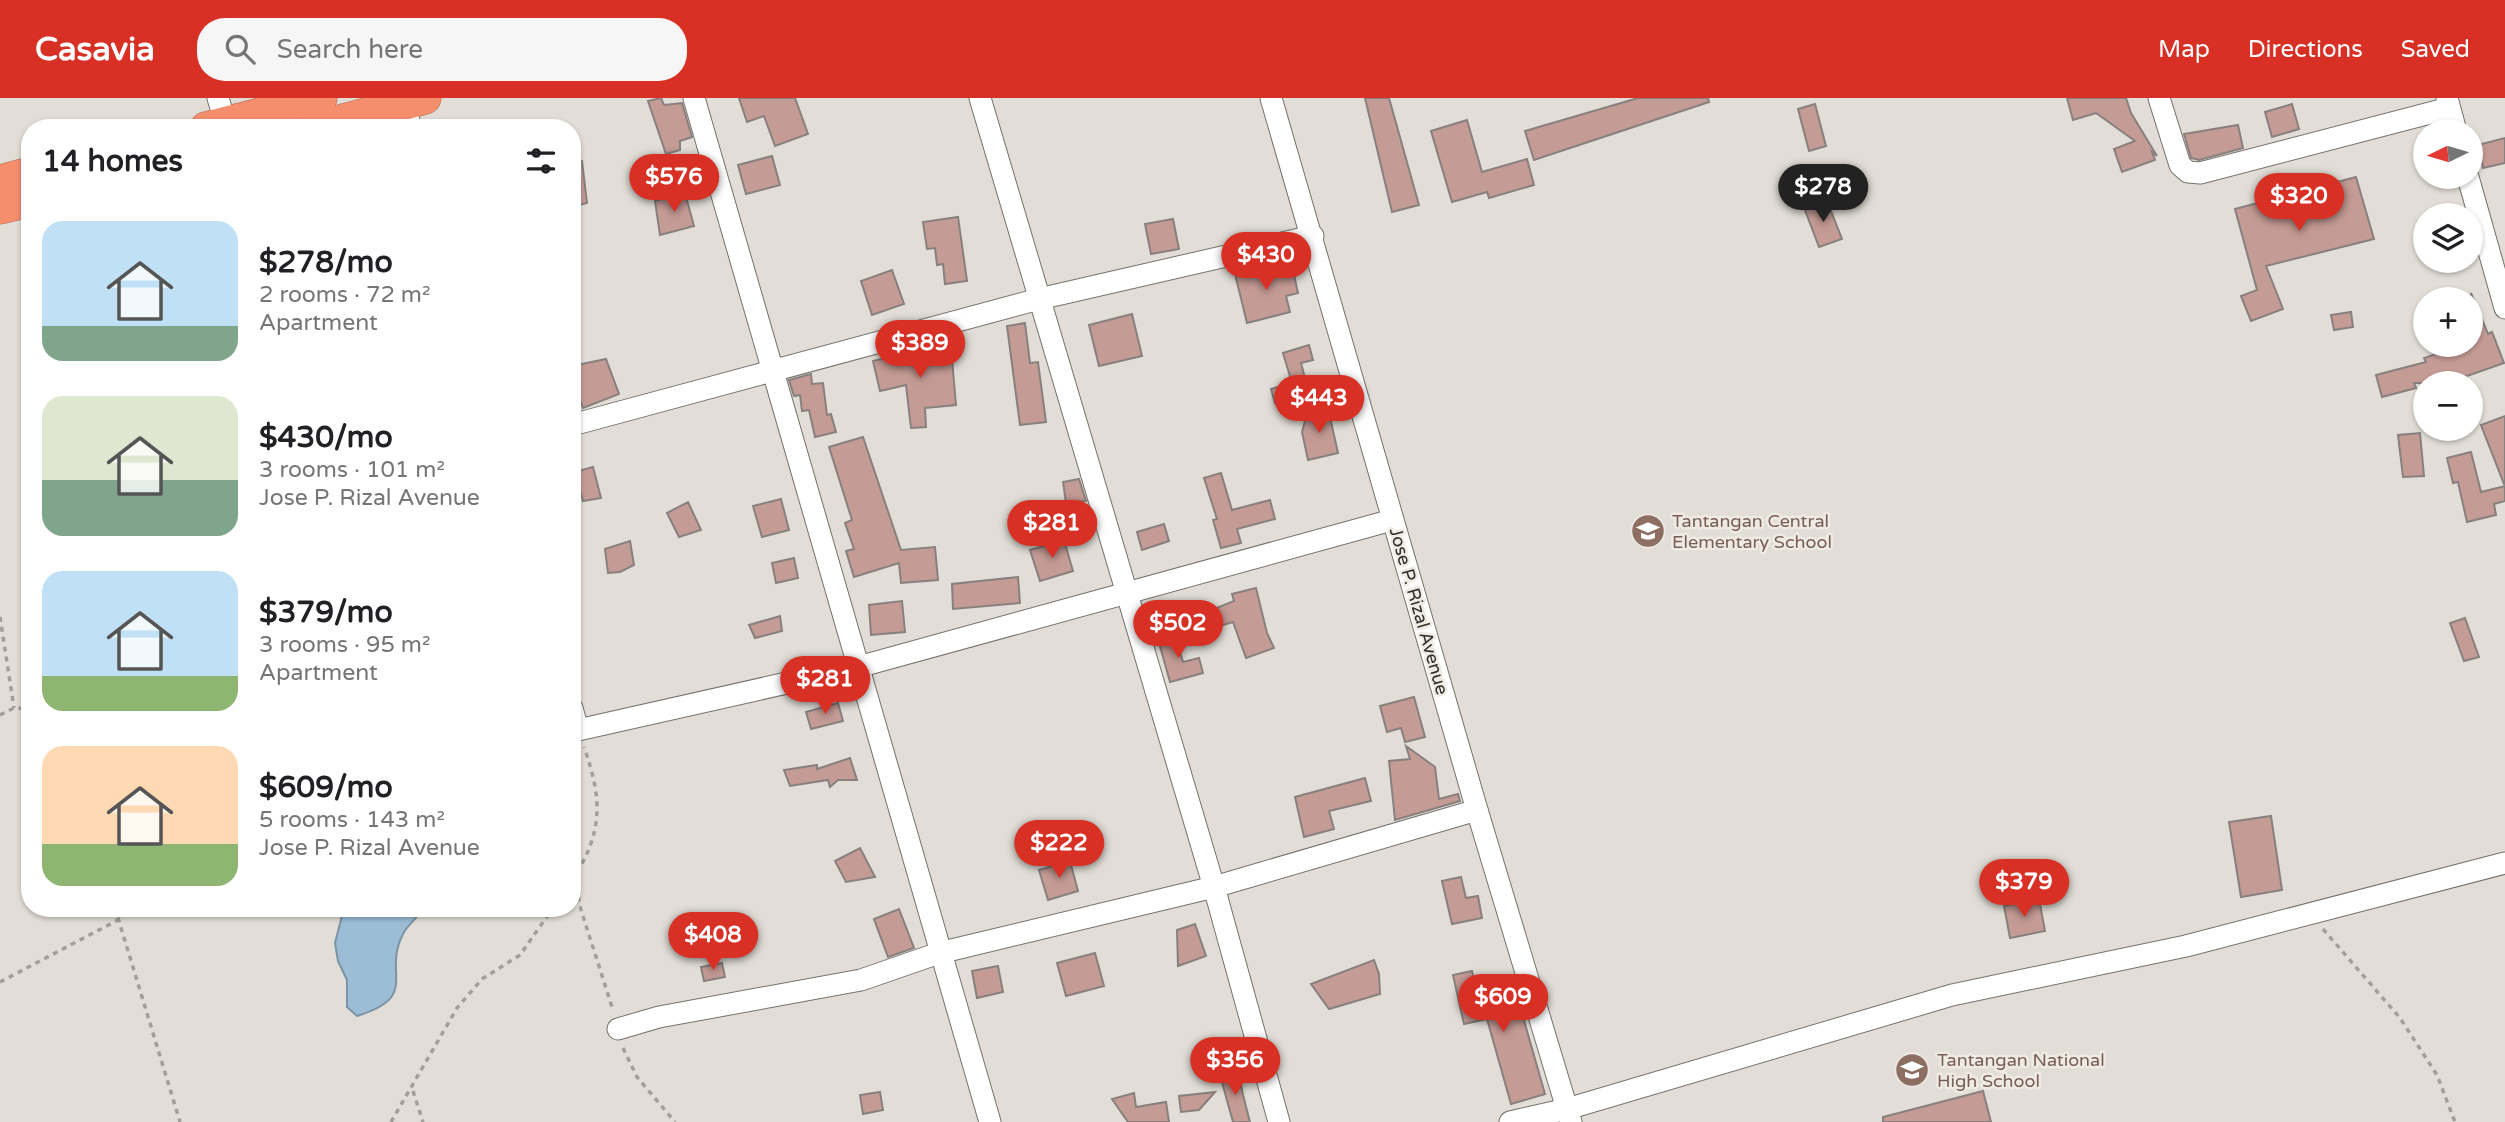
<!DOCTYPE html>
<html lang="en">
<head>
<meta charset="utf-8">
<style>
  body { margin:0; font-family:"Varela Round",sans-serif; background:#f6f6f6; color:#202124; height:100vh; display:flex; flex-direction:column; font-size:26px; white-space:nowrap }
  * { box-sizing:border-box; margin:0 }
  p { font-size:23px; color:#757577 }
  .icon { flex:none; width:38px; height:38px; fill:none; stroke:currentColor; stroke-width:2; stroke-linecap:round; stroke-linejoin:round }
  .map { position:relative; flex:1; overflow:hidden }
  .drawer { position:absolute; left:21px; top:21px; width:560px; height:798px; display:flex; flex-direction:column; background:#fff; border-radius:28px; box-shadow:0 2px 5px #0004 }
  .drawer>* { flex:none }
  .needle { width:46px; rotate:265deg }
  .buttons { position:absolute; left:2413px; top:21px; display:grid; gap:14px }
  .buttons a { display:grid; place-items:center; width:70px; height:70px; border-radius:50%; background:#fff; box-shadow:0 2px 5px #0004; font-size:35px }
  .price { position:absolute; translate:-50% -60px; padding:0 16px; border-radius:24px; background:#d93025; color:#fff; font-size:23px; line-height:46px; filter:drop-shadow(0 2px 4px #0008) }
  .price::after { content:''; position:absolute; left:50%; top:42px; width:21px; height:16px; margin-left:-10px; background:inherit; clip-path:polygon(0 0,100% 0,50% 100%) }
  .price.active { background:#222; color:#fff }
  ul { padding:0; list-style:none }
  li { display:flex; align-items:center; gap:21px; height:175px; padding:0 21px }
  li span { display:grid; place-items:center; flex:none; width:196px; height:140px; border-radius:21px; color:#555 }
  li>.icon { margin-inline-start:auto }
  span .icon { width:84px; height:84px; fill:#fffc; stroke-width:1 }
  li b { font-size:30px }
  h2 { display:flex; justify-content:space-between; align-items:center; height:84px; padding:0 21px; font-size:30px }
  header { display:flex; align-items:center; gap:42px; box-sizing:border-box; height:98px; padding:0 35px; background:#d93025; color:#fff }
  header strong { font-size:33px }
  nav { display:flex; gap:38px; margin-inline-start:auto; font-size:24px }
  .search { width:490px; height:63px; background:#f6f6f6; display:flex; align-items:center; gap:18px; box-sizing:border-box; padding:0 24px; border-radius:28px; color:#757577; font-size:26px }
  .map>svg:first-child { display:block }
</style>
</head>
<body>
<header>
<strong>Casavia</strong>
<div class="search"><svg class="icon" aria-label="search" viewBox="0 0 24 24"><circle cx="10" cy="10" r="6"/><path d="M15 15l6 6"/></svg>Search here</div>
<nav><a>Map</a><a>Directions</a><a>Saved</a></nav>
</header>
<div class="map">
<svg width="2505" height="1024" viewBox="0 0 2505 1024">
  <rect width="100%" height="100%" fill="#e2ded7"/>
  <path fill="#9bbed6" stroke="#7b93a3" stroke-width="2" d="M344 810H423C418 820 407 827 403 836 382 877 421 898 357 918L347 909V882L338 863 335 845Z"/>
  <g fill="#c59b95" stroke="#88807e" stroke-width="2">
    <polygon points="661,0 664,7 682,5 692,39 680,43 680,52 666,56 648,3"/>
    <polygon points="739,0 795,0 808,36 775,48 764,18 747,24"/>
    <polygon points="1365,0 1389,0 1419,107 1392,114"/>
    <polygon points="1638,0 1708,0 1709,4 1534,62 1525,33"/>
    <polygon points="2067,0 2126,0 2131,15 2157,58 2152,54 2155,62 2122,74 2114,51 2135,43 2096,15 2073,22"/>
    <polygon points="1815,6 1826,48 1809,53 1798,11"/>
    <polygon points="2292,6 2299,31 2272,39 2265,14"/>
    <polygon points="1467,22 1482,74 1527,61 1534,87 1489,100 1487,94 1452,104 1431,33"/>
    <polygon points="2238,27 2243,50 2199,62 2191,60 2184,36"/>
    <polygon points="2505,40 2505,65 2483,70 2478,47"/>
    <polygon points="772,58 780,87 746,96 738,67"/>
    <polygon points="582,63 587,105 572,109 572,64"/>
    <polygon points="2356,79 2374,141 2266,168 2283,211 2251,223 2241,198 2257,192 2235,111"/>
    <polygon points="685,95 694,128 660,137 655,103"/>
    <polygon points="1827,103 1842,141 1819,149 1805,112"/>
    <polygon points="958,119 967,183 945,186 943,166 937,167 935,150 927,151 923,124"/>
    <polygon points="1173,121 1179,151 1151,156 1145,126"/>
    <polygon points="1277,165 1279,175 1293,172 1298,195 1286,198 1290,214 1247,225 1235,176"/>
    <polygon points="892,172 904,206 872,217 861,183"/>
    <polygon points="2471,195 2488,236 2492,234 2504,265 2447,285 2414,285 2416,290 2382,299 2376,277 2426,264 2424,260 2462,247 2471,247"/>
    <polygon points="2351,214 2353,229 2334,232 2331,217"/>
    <polygon points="1132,216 1142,258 1099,268 1089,227"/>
    <polygon points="1025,225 1030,265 1038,264 1046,324 1020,327 1007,228"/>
    <polygon points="1309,247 1313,262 1301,265 1309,295 1275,305 1271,291 1292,285 1283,255"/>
    <polygon points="951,250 956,307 925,310 926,329 911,330 906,287 880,293 873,263 915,253"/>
    <polygon points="606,261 619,296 583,310 572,281 572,268"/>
    <polygon points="811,276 812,286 823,285 827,317 831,316 836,334 815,339 809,312 802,313 800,297 794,298 789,282"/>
    <polygon points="1328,310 1338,355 1308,362 1302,334 1307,315"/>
    <polygon points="2505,318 2505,386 2504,386 2481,327"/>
    <polygon points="2420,335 2424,378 2403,379 2398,337"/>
    <polygon points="863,339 901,452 935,449 938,482 901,485 899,465 854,479 846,453 854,451 845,425 852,422 829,349"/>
    <polygon points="2471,354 2481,394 2505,388 2505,403 2494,406 2496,417 2467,424 2458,384 2453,385 2447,360"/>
    <polygon points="593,369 601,400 583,403 575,374"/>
    <polygon points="1221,375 1232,412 1270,402 1275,421 1237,431 1241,445 1221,450 1213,422 1217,421 1204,380"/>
    <polygon points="1079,381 1086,403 1066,405 1063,384"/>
    <polygon points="781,401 789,432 762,439 753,408"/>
    <polygon points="688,404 701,432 679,439 667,415"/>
    <polygon points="1164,426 1169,443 1142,452 1137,434"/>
    <polygon points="1064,442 1073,473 1040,483 1030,452"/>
    <polygon points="630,443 634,467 620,474 608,475 605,451"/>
    <polygon points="794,460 798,480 776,485 772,465"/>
    <polygon points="1018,479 1020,505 953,511 952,486"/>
    <polygon points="1256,490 1267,535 1274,550 1246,560 1233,524 1203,533 1197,518 1234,503 1232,496"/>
    <polygon points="902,503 905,534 871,537 869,507"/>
    <polygon points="780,518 782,533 755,540 749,527"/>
    <polygon points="2465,520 2479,559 2464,563 2450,525"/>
    <polygon points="1175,536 1183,564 1199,560 1203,575 1170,584 1158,541"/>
    <polygon points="1414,599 1425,639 1405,644 1401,630 1387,634 1380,608"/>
    <polygon points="838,605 843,623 811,631 806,614"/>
    <polygon points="1406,648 1435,669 1439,701 1458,696 1460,703 1395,722 1389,663 1410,661"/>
    <polygon points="850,660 857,682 838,682 830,689 828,682 790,688 784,672 817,667 817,671"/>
    <polygon points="1365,680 1371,703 1329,713 1334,731 1304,739 1295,699"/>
    <polygon points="2271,718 2282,792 2241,799 2229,724"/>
    <polygon points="860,750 875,779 846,784 835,763"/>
    <polygon points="1070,763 1078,793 1048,802 1039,772"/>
    <polygon points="1461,779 1466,800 1478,798 1482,820 1452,826 1442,783"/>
    <polygon points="2039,801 2045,833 2010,840 2004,808"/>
    <polygon points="899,811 914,850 888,859 874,821"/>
    <polygon points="1195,826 1206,858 1178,868 1177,832"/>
    <polygon points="1095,855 1104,888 1066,898 1057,865"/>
    <polygon points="1374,862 1379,876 1380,896 1329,911 1311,886"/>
    <polygon points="722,865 725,879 704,883 701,869"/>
    <polygon points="998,868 1003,894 977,900 972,873"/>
    <polygon points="1472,873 1477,894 1513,884 1545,996 1511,1006 1487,921 1464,926 1453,877"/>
    <polygon points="1238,973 1243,997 1250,1024 1233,1024 1220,977"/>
    <polygon points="1983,993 1991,1024 1883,1024 1883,1019"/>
    <polygon points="880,994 883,1012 863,1016 860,997"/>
    <polygon points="1215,994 1199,1012 1181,1014 1179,998"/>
    <polygon points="1134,995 1136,1009 1166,1004 1169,1024 1128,1024 1112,1001"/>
  </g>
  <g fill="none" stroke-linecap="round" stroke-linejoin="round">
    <g stroke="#75726b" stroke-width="23">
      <g id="minor">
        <polyline points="218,0 227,30"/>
        <polyline points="694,0 990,1024"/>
        <polyline points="980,0 1214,789 1279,1024"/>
        <polyline points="1271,0 1477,712 1571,1024"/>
        <polyline points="2159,0 2180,67 2188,74 2200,75 2449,10"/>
        <polyline points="2447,0 2456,33"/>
        <polyline points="404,6 411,30"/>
        <polyline points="2468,79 2505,210"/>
        <polyline points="572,327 1039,201 1313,138"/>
        <polyline points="572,610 578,632 858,569 1392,422"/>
        <polyline points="618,931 659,919 861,882 939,855 1214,789 1477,712"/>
        <polyline points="1510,1024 1567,1011 1952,897 2186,848 2505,765"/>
      </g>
    </g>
    <g stroke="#af6d56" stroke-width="33">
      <g id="highway">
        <polyline points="206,30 321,0"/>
        <polyline points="314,30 425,0"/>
        <polyline points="0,83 30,75"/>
        <polyline points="0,110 30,103"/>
      </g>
    </g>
    <g stroke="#a29f9a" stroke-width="3.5" stroke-dasharray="5 5" stroke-linecap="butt">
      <polyline points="0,519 14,610"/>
      <polyline points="0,617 14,610 30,611"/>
      <polyline points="574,779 581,812 613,912"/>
      <path d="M572 783C603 734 603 703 584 649"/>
      <polyline points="115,810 180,1024"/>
      <polyline points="2323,831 2400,920 2437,977 2455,1024"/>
      <polyline points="0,884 118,822"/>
      <polyline points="623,950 637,979 675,1024"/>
      <polyline points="413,993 423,1024"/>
      <polyline points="391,1024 457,910 482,881 520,857 553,810"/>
    </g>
    <use href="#minor" stroke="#fff" stroke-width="21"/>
    <use href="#highway" stroke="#f48e6d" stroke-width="32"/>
  </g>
  <defs>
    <g id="school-disc" transform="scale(1.75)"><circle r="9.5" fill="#8d6e63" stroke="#efebe4"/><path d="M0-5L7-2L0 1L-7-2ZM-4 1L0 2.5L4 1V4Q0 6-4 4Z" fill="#fff"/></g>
  </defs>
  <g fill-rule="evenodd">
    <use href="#school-disc" x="1648" y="433"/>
    <use href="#school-disc" x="1912" y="972"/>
  </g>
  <g text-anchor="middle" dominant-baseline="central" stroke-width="5" stroke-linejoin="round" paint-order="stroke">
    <g font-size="18" fill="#785e54" stroke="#efebe4" text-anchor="start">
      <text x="1672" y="423">Tantangan Central<tspan x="1672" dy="21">Elementary School</tspan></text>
      <text x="1937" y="962">Tantangan National<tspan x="1937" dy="21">High School</tspan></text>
    </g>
    <g font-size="18" fill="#302f2c" stroke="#efebe4">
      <text transform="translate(1419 513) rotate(74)">Jose P. Rizal Avenue</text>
    </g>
  </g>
</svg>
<div class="buttons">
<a><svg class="needle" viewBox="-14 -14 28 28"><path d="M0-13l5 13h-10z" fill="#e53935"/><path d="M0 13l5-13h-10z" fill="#757577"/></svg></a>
<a><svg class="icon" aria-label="layers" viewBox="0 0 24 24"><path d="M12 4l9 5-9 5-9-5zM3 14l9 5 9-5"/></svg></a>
<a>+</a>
<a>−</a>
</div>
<b class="price" style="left:674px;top:116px">$576</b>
<b class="price active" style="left:1823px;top:126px">$278</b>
<b class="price" style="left:2299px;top:135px">$320</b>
<b class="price" style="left:1266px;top:194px">$430</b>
<b class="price" style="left:920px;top:282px">$389</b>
<b class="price" style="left:1319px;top:337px">$443</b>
<b class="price" style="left:1052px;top:462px">$281</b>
<b class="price" style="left:1178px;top:562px">$502</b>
<b class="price" style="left:825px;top:618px">$281</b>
<b class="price" style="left:1059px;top:782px">$222</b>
<b class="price" style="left:2024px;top:821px">$379</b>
<b class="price" style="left:713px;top:874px">$408</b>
<b class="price" style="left:1503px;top:936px">$609</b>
<b class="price" style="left:1235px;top:999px">$356</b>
<section class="drawer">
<h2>14 homes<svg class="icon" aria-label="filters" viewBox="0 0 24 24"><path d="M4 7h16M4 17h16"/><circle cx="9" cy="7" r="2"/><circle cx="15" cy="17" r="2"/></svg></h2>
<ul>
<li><span style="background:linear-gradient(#bfe0f5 75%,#7fa58c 0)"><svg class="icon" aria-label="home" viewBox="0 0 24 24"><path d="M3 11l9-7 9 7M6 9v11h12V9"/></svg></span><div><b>$278/mo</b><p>2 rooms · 72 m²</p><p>Apartment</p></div></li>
<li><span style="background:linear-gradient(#dfe7d0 60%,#7fa58c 0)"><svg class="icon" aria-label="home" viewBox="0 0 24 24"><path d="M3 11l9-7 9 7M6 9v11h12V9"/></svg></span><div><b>$430/mo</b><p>3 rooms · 101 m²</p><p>Jose P. Rizal Avenue</p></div></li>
<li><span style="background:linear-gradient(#bfe0f5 75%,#8fb573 0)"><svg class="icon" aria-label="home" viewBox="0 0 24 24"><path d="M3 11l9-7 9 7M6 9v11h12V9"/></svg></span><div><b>$379/mo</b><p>3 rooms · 95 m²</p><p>Apartment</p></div></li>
<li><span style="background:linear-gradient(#ffd9b3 70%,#8fb573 0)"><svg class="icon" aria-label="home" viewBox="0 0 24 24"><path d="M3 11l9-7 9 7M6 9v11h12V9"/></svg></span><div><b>$609/mo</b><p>5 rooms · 143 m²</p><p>Jose P. Rizal Avenue</p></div></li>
</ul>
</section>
</div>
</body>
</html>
